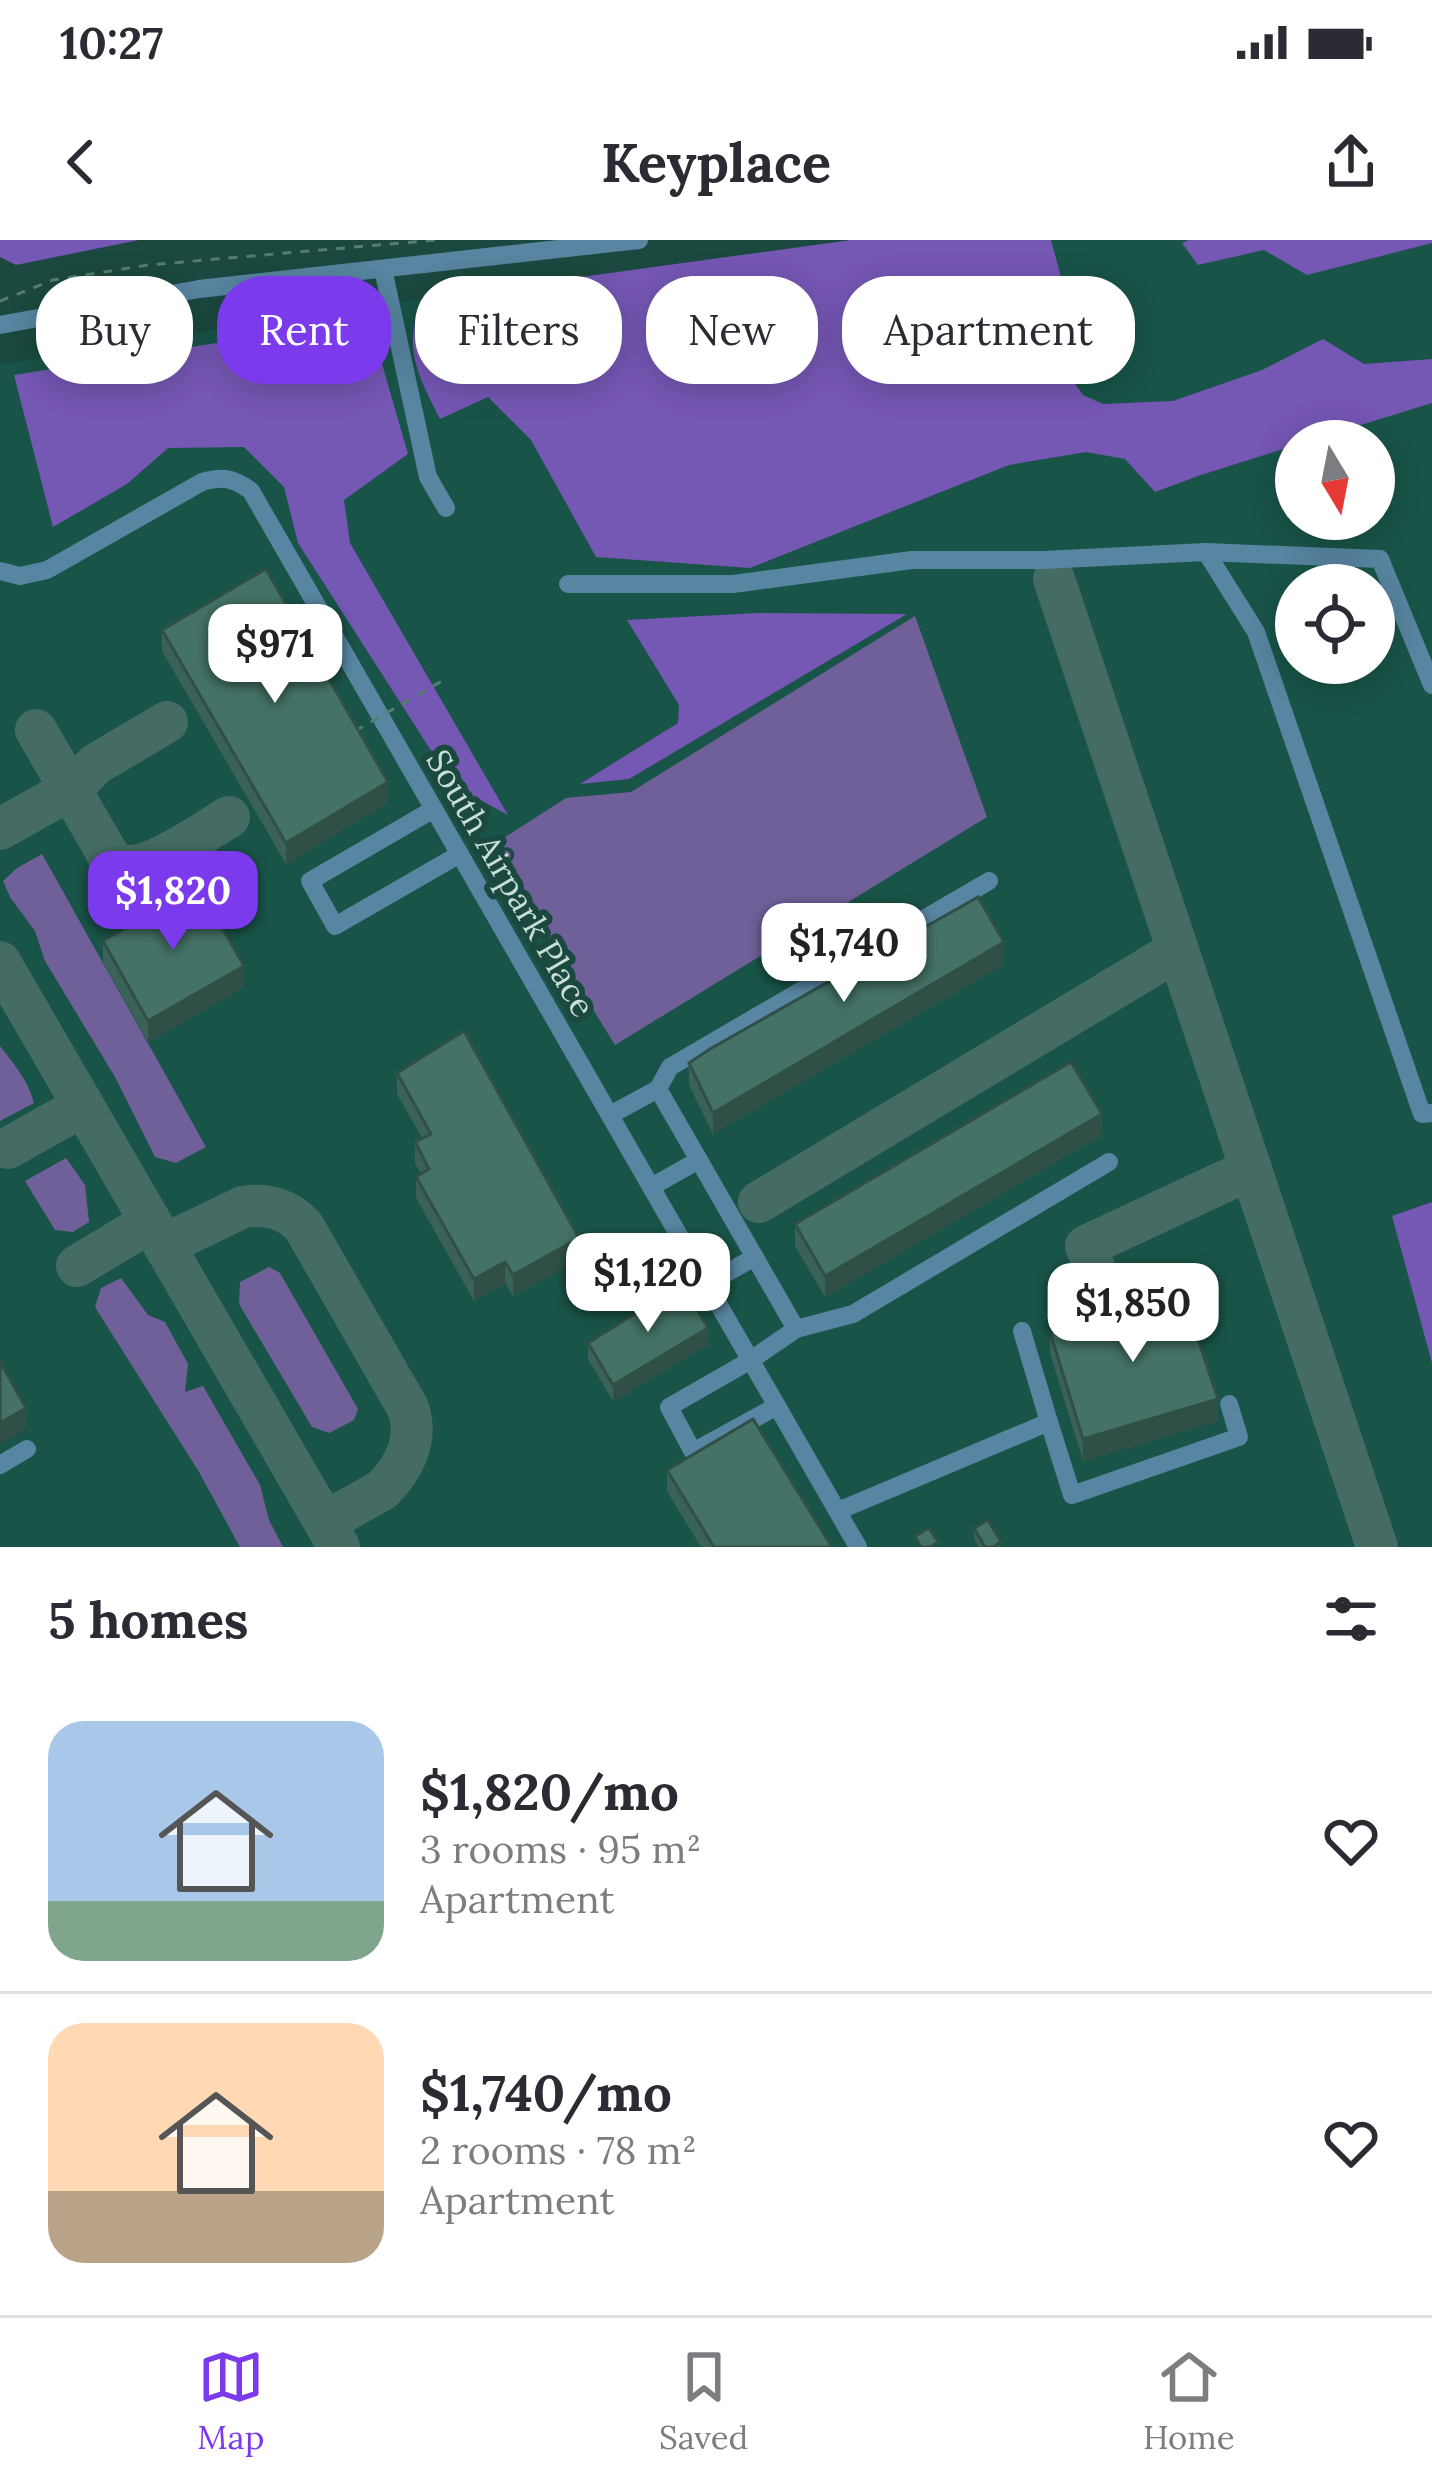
<!DOCTYPE html>
<html lang="en">
<head>
<meta charset="utf-8">
<style>
  body { margin:0; font-family:Lora,serif; background:#f7f7f7; color:#2b2b33; height:100vh; display:flex; flex-direction:column; font-size:45px; white-space:nowrap }
  * { box-sizing:border-box; margin:0 }
  p { font-size:39px; color:#7c7c81 }
  .icon { flex:none; width:66px; height:66px; fill:none; stroke:currentColor; stroke-width:2; stroke-linecap:round; stroke-linejoin:round }
  .map { position:relative; height:1307px; overflow:hidden }
  .panel { display:flex; flex-direction:column; background:#fff; flex:1 }
  .panel>* { flex:none }
  .banner { position:absolute; left:36px; top:36px; width:1362px; height:108px; display:flex; gap:24px }
  .needle { width:78px; rotate:170deg }
  .controls { position:absolute; left:1275px; top:180px; display:grid; gap:24px }
  .controls a { display:grid; place-items:center; width:120px; height:120px; border-radius:50%; background:#fff; box-shadow:0 6px 30px #0003; font-size:60px }
  .price { position:absolute; translate:-50% -102px; padding:0 27px; border-radius:24px; background:#fff; color:#222; font-size:39px; line-height:78px; filter:drop-shadow(0 3px 6px #0008) }
  .price::after { content:''; position:absolute; left:50%; top:72px; width:36px; height:27px; margin-left:-18px; background:inherit; clip-path:polygon(0 0,100% 0,50% 100%) }
  .price.selected { background:#7c3aed; color:#fff }
  ul { padding:0; list-style:none }
  li { display:flex; align-items:center; gap:36px; height:300px; padding:0 48px }
  li+li { border-top:3px solid #e1e1e2 }
  li span { display:grid; place-items:center; flex:none; width:336px; height:240px; border-radius:36px; color:#555 }
  li>.icon { margin-inline-start:auto }
  span .icon { width:144px; height:144px; fill:#fffc; stroke-width:1 }
  li b { font-size:51px }
  h2 { display:flex; justify-content:space-between; align-items:center; height:144px; padding:0 48px; font-size:51px }
  .chip { padding:0 42px; border-radius:48px; background:#fff; box-shadow:0 6px 30px #0003; font-size:42px; line-height:108px }
  .chip.selected { background:#7c3aed; color:#fff }
  .status { display:flex; justify-content:space-between; align-items:center; height:84px; padding:0 60px; background:#fff; direction:ltr }
  .status svg { height:33px; fill:currentColor }
  header { display:flex; justify-content:space-between; align-items:center; height:156px; padding:0 48px; background:#fff; font-size:54px; font-weight:700 }
  .tabs { display:flex; justify-content:space-around; align-items:center; height:168px; border-top:3px solid #e1e1e2; background:#fff; font-size:33px; color:#7c7c81 }
  .tabs a { display:grid; justify-items:center; gap:6px }
  .tabs .selected { color:#7c3aed }
  .map>svg:first-child { display:block }
</style>
</head>
<body>
<div class="status"><b>10:27</b><svg viewBox="0 0 49 12"><path d="M0 12V9h3v3zM5 12V6h3v6zM10 12V3h3v9zM15 12V0h3v12zM26 1h20v11H26zM47 4h2v5h-2z"/></svg></div>
<header><svg class="icon" aria-label="back" viewBox="0 0 24 24"><path d="M15 5l-7 7 7 7"/></svg>Keyplace<svg class="icon" aria-label="share" viewBox="0 0 24 24"><path d="M12 15V3M7 8l5-5 5 5M5 13v7h14v-7"/></svg></header>
<div class="map">
<svg width="1432" height="1307" viewBox="0 0 1432 1307">
  <rect width="100%" height="100%" fill="#1b493f"/>
  <path fill="#195448" fill-rule="evenodd" d="M913 0H1432V1307H0V125L125 103 427 58 413 79ZM1296 201H1374V279H1296ZM1296 345H1374V423H1296Z"/>
  <g fill="#70609a">
    <polygon points="915,376 987,577 615,805 509,633 502,599 566,558 631,552"/>
    <polygon points="42,614 206,907 176,923 155,917 115,837 45,721 35,691 10,657 3,641 17,628"/>
    <path d="M0 806C14 824 28 840 34 863L0 881Z"/>
    <polygon points="66,918 85,945 89,982 73,992 55,990 25,941"/>
    <polygon points="269,1027 280,1033 358,1169 354,1180 329,1193 312,1187 239,1064 240,1042"/>
    <polygon points="121,1038 148,1075 165,1082 188,1124 185,1152 203,1146 260,1245 269,1280 283,1307 240,1307 199,1232 95,1067 101,1048"/>
  </g>
  <g fill="#7557b4">
    <polygon points="0,0 139,0 16,25 0,17"/>
    <path d="M851 0H1051L1066 55 1059 122 1083 155 1103 164 1173 161 1262 130 1323 99 1364 124 1432 119V163L1309 201H1296V205L1198 236 1155 252 1125 219 1086 212 1009 225 750 328 596 317 531 200 488 157 440 179C419 137 398 101 427 58Z"/>
    <polygon points="1189,0 1432,0 1432,3 1307,35 1264,10 1198,25 1182,3"/>
    <polygon points="369,79 408,214 344,260 350,303 508,575 453,545 298,303 284,247 244,207 168,208 127,244 53,287 14,135"/>
    <polygon points="757,373 907,374 629,539 580,544 678,483 679,465 627,380"/>
    <polygon points="1432,962 1432,1123 1392,976"/>
  </g>
  <g fill="none" stroke-linecap="round" stroke-linejoin="round">
    <g stroke="#446c64" stroke-width="42">
      <polyline points="1054,339 1377,1307"/>
      <polyline points="36,490 151,689"/>
      <polyline points="0,589 70,550 96,524 167,482"/>
      <path d="M107 615C112 619 117 624 123 625 150 632 205 591 229 577"/>
      <polyline points="0,722 339,1307"/>
      <polyline points="8,908 83,866"/>
      <polyline points="759,962 1178,710"/>
      <path d="M164 1005 243 967C266 963 289 969 304 987L408 1168C419 1199 404 1228 382 1250L325 1282"/>
      <polyline points="77,1026 150,982"/>
      <polyline points="1113,1077 1086,1006 1251,929"/>
    </g>
    <polyline stroke="#557c73" stroke-width="3" stroke-dasharray="9 9" stroke-linecap="butt" points="0,61 53,40 148,25 436,0"/>
    <g stroke="#5885a1" stroke-width="18">
      <polyline points="383,29 428,237 446,268"/>
      <polyline points="0,85 199,49 639,0"/>
      <polyline points="1206,312 1256,392 1422,874 1432,873"/>
      <path d="M0 331 20 336 47 330 202 242C223 236 234 238 251 251L858 1307"/>
      <polyline points="568,344 733,344 912,320 1043,320 1206,312 1380,319 1432,445"/>
      <polyline points="434,569 310,641 335,686 460,614"/>
      <polyline points="989,641 670,827 658,849 796,1089 853,1074 1109,922"/>
      <polyline points="610,875 658,849"/>
      <polyline points="651,947 699,920"/>
      <polyline points="707,1044 755,1017"/>
      <polyline points="777,1166 693,1212 669,1167 751,1120 796,1089"/>
      <polyline points="1049,1182 1072,1255 1239,1197 1229,1164"/>
      <polyline points="0,1225 27,1209"/>
      <polyline points="838,1271 1049,1182 1022,1091"/>
    </g>
    <polyline stroke="#557c73" stroke-width="3" stroke-dasharray="9 9" stroke-linecap="butt" points="355,491 442,441"/>
  </g>
  <g fill="#3a6258">
    <polygon points="162,390 388,563 286,624 162,411"/>
    <polygon points="103,701 244,747 148,802 103,722"/>
    <polygon points="1004,724 713,894 689,845 689,823"/>
    <polygon points="397,833 579,1020 513,1056 505,1043 474,1061 416,958 416,937 421,934 415,923 415,902 422,898 397,854"/>
    <polygon points="1102,895 825,1057 795,1006 795,984"/>
    <polygon points="1050,1092 1218,1181 1083,1221 1050,1113"/>
    <polygon points="588,1103 708,1104 613,1161 588,1119"/>
    <polygon points="667,1230 832,1307 701,1307 667,1251"/>
    <polygon points="974,1288 1001,1307 979,1307 974,1299"/>
  </g>
  <g fill="#305047">
    <polygon points="388,542 388,563 286,624 286,603"/>
    <polygon points="1004,702 1004,724 713,894 713,873"/>
    <polygon points="244,726 244,747 148,802 148,781"/>
    <polygon points="1102,874 1102,895 825,1057 825,1036"/>
    <polygon points="579,998 579,1020 513,1056 513,1035"/>
    <polygon points="505,1022 505,1043 474,1061 474,1039"/>
    <polygon points="708,1088 708,1104 613,1161 613,1145"/>
    <polygon points="1218,1159 1218,1181 1083,1221 1083,1199"/>
    <polygon points="26,1168 26,1189 0,1204 0,1183"/>
  </g>
  <g fill="#447266" stroke="#305047" stroke-width="3">
    <polygon points="266,329 388,542 286,603 162,390"/>
    <polygon points="198,645 244,726 148,781 103,701"/>
    <polygon points="978,657 1004,702 713,873 689,823 710,809"/>
    <polygon points="464,791 579,998 513,1035 505,1022 474,1039 416,937 429,929 415,902 431,894 397,833"/>
    <polygon points="1071,822 1102,874 825,1036 795,984"/>
    <polygon points="682,1044 708,1088 613,1145 588,1103"/>
    <polygon points="1182,1051 1218,1159 1083,1199 1050,1092"/>
    <polygon points="0,1122 26,1168 0,1183"/>
    <polygon points="753,1179 832,1307 714,1307 667,1230"/>
    <polygon points="988,1280 1001,1302 993,1307 985,1307 974,1288"/>
    <polygon points="929,1288 938,1302 930,1307 921,1307 915,1296"/>
  </g>
  <g text-anchor="middle" dominant-baseline="central" stroke-width="12" stroke-linejoin="round" paint-order="stroke">
    <g font-size="33" fill="#c7dfd8" stroke="#1b493f">
      <text transform="translate(511 643) rotate(60)">South Airpark Place</text>
    </g>
  </g>
</svg>
<div class="controls">
<a><svg class="needle" viewBox="-14 -14 28 28"><path d="M0-13l5 13h-10z" fill="#e53935"/><path d="M0 13l5-13h-10z" fill="#7c7c81"/></svg></a>
<a><svg class="icon" aria-label="locate" viewBox="0 0 24 24"><circle cx="12" cy="12" r="6"/><path d="M12 2v4M12 18v4M2 12h4M18 12h4"/></svg></a>
</div>
<b class="price" style="left:275px;top:466px">$971</b>
<b class="price selected" style="left:173px;top:713px">$1,820</b>
<b class="price" style="left:844px;top:765px">$1,740</b>
<b class="price" style="left:648px;top:1095px">$1,120</b>
<b class="price" style="left:1133px;top:1125px">$1,850</b>
<div class="banner">
<a class="chip">Buy</a>
<a class="chip selected">Rent</a>
<a class="chip">Filters</a>
<a class="chip">New</a>
<a class="chip">Apartment</a>
</div>
</div>
<section class="panel">
<h2>5 homes<svg class="icon" aria-label="filters" viewBox="0 0 24 24"><path d="M4 7h16M4 17h16"/><circle cx="9" cy="7" r="2"/><circle cx="15" cy="17" r="2"/></svg></h2>
<ul>
<li><span style="background:linear-gradient(#a9c7e8 75%,#7fa58c 0)"><svg class="icon" aria-label="home" viewBox="0 0 24 24"><path d="M3 11l9-7 9 7M6 9v11h12V9"/></svg></span><div><b>$1,820/mo</b><p>3 rooms · 95 m²</p><p>Apartment</p></div><svg class="icon" aria-label="heart" viewBox="0 0 24 24"><path d="M12 20l-8-8c-3-5 5-10 8-4 3-6 11-1 8 4z"/></svg></li>
<li><span style="background:linear-gradient(#ffd9b3 70%,#b9a48a 0)"><svg class="icon" aria-label="home" viewBox="0 0 24 24"><path d="M3 11l9-7 9 7M6 9v11h12V9"/></svg></span><div><b>$1,740/mo</b><p>2 rooms · 78 m²</p><p>Apartment</p></div><svg class="icon" aria-label="heart" viewBox="0 0 24 24"><path d="M12 20l-8-8c-3-5 5-10 8-4 3-6 11-1 8 4z"/></svg></li>
</ul>
</section>
<nav class="tabs">
<a class="selected"><svg class="icon" aria-label="map" viewBox="0 0 24 24"><path d="M3 6l6-2 6 2 6-2v14l-6 2-6-2-6 2zM9 4v14M15 6v14"/></svg>Map</a>
<a><svg class="icon" aria-label="saved" viewBox="0 0 24 24"><path d="M7 4h10v16l-5-4-5 4z"/></svg>Saved</a>
<a><svg class="icon" aria-label="home" viewBox="0 0 24 24"><path d="M3 11l9-7 9 7M6 9v11h12V9"/></svg>Home</a>
</nav>
</body>
</html>
